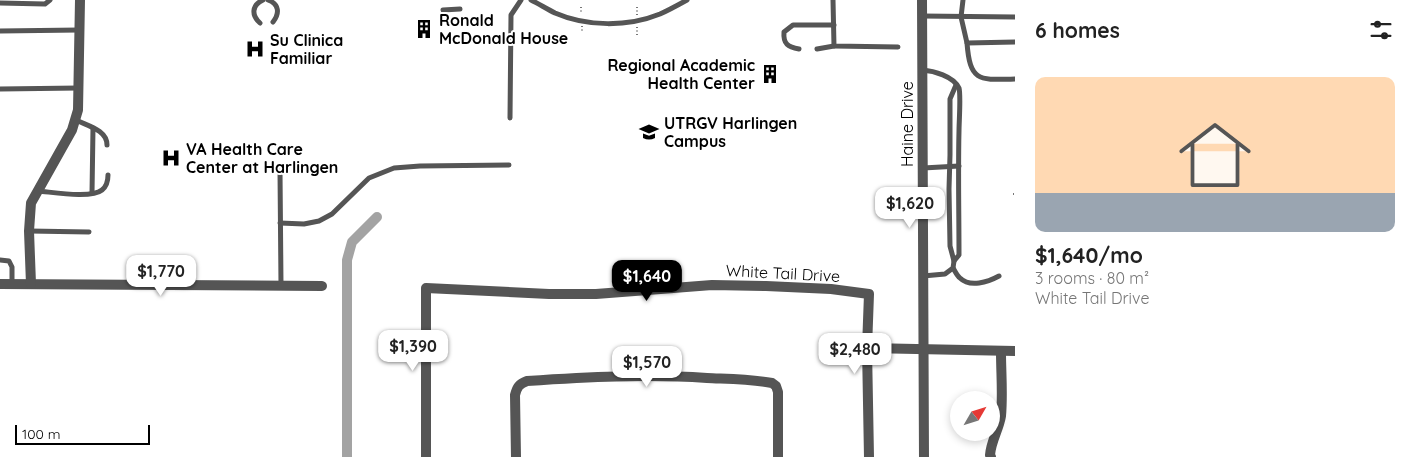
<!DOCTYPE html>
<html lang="en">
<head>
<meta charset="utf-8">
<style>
  body { margin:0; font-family:Quicksand,sans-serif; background:#f6f6f6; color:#222; height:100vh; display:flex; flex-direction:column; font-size:19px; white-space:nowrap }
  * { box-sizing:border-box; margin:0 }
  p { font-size:16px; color:#767676 }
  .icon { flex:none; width:28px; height:28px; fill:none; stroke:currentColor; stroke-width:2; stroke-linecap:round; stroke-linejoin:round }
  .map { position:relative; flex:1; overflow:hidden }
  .panel { display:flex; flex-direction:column; background:#fff; width:400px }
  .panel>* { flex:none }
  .needle { width:32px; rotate:51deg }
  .buttons { position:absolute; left:950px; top:391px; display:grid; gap:10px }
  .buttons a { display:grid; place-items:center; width:50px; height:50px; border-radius:50%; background:#fff; box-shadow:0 2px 8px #0003; font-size:25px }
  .scale { position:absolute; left:15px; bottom:12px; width:135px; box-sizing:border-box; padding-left:5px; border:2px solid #000; border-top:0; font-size:14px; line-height:18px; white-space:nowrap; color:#000; -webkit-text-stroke:4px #fff; paint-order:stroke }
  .price { position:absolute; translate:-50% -42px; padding:0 11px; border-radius:10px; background:#fff; color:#222; font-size:16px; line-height:32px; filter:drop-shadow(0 1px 2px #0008) }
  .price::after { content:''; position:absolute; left:50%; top:30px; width:15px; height:11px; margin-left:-8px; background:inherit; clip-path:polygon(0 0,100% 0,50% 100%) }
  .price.selected { background:#000; color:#fff }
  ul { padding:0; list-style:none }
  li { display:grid; align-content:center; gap:10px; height:265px; padding:0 20px }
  li span { display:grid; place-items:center; height:155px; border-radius:10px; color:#555 }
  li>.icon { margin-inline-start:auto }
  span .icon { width:90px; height:90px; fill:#fffc; stroke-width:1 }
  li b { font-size:21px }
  h2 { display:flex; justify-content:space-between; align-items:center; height:60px; padding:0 20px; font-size:21px }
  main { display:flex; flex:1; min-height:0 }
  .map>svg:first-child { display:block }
</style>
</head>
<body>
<main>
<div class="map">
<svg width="1015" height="457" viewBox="0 0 1015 457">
  <rect width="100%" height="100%" fill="#fff"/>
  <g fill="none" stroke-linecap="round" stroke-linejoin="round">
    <polyline stroke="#a3a3a3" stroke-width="10" points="347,457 347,260 352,242 377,217"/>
    <g stroke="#777" stroke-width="2" stroke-dasharray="1 2.5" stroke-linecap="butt">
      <polyline points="581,7 581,14"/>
      <polyline points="637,7 637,15"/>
      <polyline points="582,26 582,33"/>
      <polyline points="637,35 637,27"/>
      <polyline points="1013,194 1015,194"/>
    </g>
    <g stroke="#555" stroke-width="5">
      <path d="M268 0C279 4 280 13 273 22"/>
      <path d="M531 0C539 4 547 9 555 13 587 27 628 27 660 14 669 10 678 5 687 0"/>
      <polyline points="833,0 834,46 898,47"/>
      <polyline points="963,0 961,17 967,43 1015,42"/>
      <polyline points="0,3 45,4 50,0"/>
      <polyline points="443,10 460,9"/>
      <polyline points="922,16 1015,17"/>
      <path d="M260 23C251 15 252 5 263 0"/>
      <polyline points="0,31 79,30"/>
      <path d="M967 43C970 82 979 80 1015 79"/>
      <path d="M799 49C788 47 783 44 784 32L793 25H834"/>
      <polyline points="817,49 834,46"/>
      <path d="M922 70C934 71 953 76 959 88 961 95 959 122 959 131 958 172 959 213 959 255L954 261 953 268 945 274 923 276"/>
      <polyline points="0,89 79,88"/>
      <polyline points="510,118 511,15 521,0"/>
      <path d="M76 120C88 126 107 130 107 145"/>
      <polyline points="923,168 959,166"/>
      <polyline points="280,171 281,285"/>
      <path d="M38 191C52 192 91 199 102 190 107 186 108 181 108 175"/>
      <polyline points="92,193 93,128"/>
      <polyline points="280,223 304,224 319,221 332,214 369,178 394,168 420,166 509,165"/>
      <polyline points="29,231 89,232"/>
      <polyline points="0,260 9,261 12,267 12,284"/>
      <polyline points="954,261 950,246 949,189 950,155 950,99 956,85"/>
      <path d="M953 268C955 271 957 276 960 278 970 288 988 282 999 276"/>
    </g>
    <g stroke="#555" stroke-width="10">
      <polyline points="0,284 322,286"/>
      <polyline points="31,284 29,231 31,203 72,130 78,110 80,0"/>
      <polyline points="867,348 1015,351"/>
      <polyline points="426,457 426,288 549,294 596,294 712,285 766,286 831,289 869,294 867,348 869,457"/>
      <path d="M516 457 515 395C517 387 519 384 527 381 587 377 646 374 707 378 728 379 751 379 772 383L776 386 778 392V457"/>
      <path d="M991 457 990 455C991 441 999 429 1001 416 1003 395 1001 373 1001 352"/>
    </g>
    <polyline stroke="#555" stroke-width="10" points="922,0 924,457"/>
  </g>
  <defs>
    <g id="building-bare" transform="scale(1.5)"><path d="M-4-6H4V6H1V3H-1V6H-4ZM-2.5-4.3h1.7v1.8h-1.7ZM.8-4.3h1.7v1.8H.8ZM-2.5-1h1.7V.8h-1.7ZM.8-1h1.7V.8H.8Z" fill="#000" stroke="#fff" stroke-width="2.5" paint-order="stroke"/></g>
    <g id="hospital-bare" transform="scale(1.5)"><path d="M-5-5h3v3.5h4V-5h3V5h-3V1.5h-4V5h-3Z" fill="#000" stroke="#fff" stroke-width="2.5" paint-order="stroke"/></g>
    <g id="university-bare" transform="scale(1.5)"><path d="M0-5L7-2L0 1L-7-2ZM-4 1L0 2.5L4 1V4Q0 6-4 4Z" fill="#000" stroke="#fff" stroke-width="2.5" paint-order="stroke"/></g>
  </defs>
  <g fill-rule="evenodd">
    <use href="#building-bare" x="424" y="29"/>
    <use href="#hospital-bare" x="255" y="49"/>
    <use href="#building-bare" x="770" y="74"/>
    <use href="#university-bare" x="649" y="132"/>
    <use href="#hospital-bare" x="171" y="158"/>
  </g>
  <g text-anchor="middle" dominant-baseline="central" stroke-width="4" stroke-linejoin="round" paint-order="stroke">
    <g font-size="16" font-weight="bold" fill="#000" stroke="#fff" text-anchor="start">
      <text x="439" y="20">Ronald<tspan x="439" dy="18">McDonald House</tspan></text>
      <text x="270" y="40">Su Clinica<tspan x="270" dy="18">Familiar</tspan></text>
      <text x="755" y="65" text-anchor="end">Regional Academic<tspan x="755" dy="18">Health Center</tspan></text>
      <text x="664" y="123">UTRGV Harlingen<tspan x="664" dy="18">Campus</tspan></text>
      <text x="186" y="149">VA Health Care<tspan x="186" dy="18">Center at Harlingen</tspan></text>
    </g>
    <g font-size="16" fill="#000" stroke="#fff">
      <text transform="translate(907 124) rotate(-90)">Haine Drive</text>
      <text transform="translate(783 273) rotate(3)">White Tail Drive</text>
    </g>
  </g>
</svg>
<div class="buttons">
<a><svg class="needle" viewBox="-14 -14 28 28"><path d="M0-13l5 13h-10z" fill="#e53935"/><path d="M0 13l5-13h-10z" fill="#767676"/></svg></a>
</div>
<div class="scale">100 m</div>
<b class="price" style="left:910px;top:229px">$1,620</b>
<b class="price" style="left:161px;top:297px">$1,770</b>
<b class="price selected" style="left:647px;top:302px">$1,640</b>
<b class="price" style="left:413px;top:372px">$1,390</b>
<b class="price" style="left:855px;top:375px">$2,480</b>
<b class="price" style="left:647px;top:388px">$1,570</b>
</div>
<section class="panel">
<h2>6 homes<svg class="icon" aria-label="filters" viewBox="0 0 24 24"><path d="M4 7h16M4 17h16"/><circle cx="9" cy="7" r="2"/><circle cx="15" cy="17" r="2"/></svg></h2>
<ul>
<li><span style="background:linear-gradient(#ffd9b3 75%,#9aa5b1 0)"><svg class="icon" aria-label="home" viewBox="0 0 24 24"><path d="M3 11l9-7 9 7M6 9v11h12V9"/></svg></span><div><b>$1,640/mo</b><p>3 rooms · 80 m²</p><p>White Tail Drive</p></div></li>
</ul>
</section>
</main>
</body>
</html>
